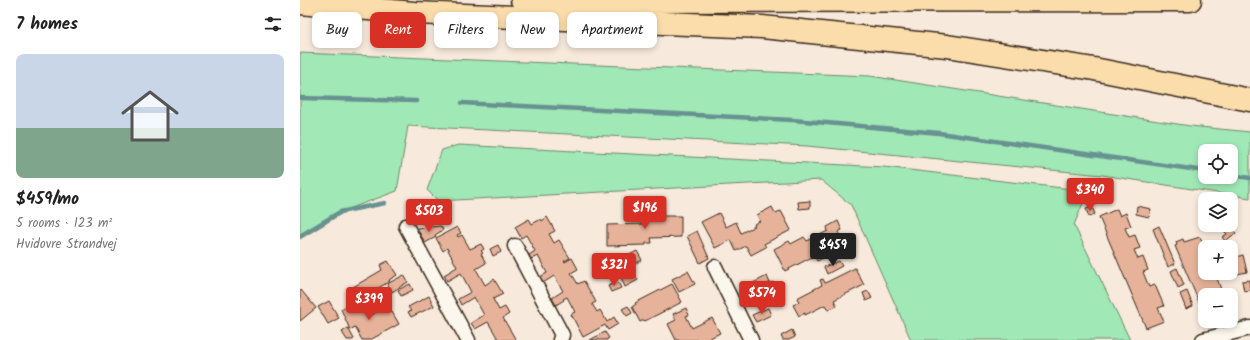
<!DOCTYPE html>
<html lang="en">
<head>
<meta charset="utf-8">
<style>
  body { margin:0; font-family:Kalam,sans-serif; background:#f2f2f2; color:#222; height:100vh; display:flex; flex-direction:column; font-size:15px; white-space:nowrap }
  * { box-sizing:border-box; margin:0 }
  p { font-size:13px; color:#767676 }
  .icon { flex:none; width:22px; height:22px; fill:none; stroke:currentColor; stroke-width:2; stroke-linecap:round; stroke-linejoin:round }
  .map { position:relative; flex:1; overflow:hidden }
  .panel { display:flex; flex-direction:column; background:#fff; width:300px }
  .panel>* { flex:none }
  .top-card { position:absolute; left:12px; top:12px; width:380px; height:36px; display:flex; gap:8px }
  .fabs { position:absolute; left:898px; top:144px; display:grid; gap:8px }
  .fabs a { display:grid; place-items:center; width:40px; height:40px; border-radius:8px; background:#fff; box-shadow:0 2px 6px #0003; font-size:20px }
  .price { position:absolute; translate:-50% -34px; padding:0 9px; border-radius:4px; background:#d93025; color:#fff; font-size:13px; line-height:26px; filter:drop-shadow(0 1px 2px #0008) }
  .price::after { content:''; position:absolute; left:50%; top:24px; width:12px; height:9px; margin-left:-6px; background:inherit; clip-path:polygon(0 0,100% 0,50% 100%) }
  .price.selected { background:#222; color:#fff }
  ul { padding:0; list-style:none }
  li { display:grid; align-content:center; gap:8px; height:212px; padding:0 16px }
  li span { display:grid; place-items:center; height:124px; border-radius:8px; color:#555 }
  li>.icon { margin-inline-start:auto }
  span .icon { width:72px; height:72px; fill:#fffc; stroke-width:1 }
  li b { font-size:17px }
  h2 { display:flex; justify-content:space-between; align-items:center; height:48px; padding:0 16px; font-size:17px }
  .chip { padding:0 14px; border-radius:8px; background:#fff; box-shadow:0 2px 6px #0003; font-size:14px; line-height:36px }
  .chip.selected { background:#d93025; color:#fff }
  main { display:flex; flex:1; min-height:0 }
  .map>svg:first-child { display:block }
</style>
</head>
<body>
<main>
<section class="panel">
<h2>7 homes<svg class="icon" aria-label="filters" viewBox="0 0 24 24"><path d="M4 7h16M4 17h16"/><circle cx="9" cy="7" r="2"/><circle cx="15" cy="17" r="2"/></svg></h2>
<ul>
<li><span style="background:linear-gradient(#c9d6e8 60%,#7fa58c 0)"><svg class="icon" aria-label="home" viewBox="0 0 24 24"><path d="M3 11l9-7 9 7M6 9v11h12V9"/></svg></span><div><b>$459/mo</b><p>5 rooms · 123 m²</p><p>Hvidovre Strandvej</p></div></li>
</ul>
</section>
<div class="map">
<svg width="950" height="340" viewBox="0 0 950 340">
  <rect width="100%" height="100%" fill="#f7e9db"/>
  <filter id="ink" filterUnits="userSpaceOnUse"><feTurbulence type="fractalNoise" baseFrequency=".025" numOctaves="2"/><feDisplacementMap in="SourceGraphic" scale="8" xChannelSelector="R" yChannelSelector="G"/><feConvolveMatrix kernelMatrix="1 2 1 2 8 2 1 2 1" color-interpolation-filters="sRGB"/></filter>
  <g filter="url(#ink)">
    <g fill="#a0e8b6" stroke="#6e896a" fill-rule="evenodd">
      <path d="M0 53 570 76 890 126 950 132V198L802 175 507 146 108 126 97 191 51 208 0 239ZM905 151H931V177H905Z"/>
      <polygon points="158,145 584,167 788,191 774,225 830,340 611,340 551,205 521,180 138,201 127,190 142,150"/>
    </g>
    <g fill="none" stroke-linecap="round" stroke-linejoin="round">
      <g stroke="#679291" stroke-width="4.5">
        <polyline points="0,98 116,101"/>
        <polyline points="162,103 493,120 639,133 905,171"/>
        <polyline points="931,175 950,178"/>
        <polyline points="0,236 40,212 85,203"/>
      </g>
    </g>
    <g fill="#e6b299" stroke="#3b2a1e">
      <polygon points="510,201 510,208 499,209 498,202"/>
      <polygon points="837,206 851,209 849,217 836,214"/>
      <polygon points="472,207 475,213 481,211 491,230 464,244 466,247 451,255 446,246 436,251 431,240 415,248 401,222 419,213 426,227 436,222 441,233 455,226 454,224 460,221 457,215"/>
      <polygon points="792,207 795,214 789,217 786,209"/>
      <polygon points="363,208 363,216 381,216 381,237 351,238 352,243 346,243 346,245 307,246 307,225 342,224 342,217 350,217 350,209"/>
      <polygon points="817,209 820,216 826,213 831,226 825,228 829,237 835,235 840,248 834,250 838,259 843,257 848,270 843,272 849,287 855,285 864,306 858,308 864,321 846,328 799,217"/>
      <polygon points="247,217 255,231 249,234 254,243 259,240 270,258 264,261 265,262 272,258 278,269 271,273 278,284 284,281 296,302 292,304 297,312 300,310 307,322 314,317 318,324 308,330 305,325 283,337 271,314 275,312 267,297 263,299 264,300 256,305 252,298 263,291 254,276 243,283 240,277 247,273 238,256 231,259 229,255 235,251 226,235 221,238 215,227 229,219 232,224 241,219 242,221"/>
      <polygon points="538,221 542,230 538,232 546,247 517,261 514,256 485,271 474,249 489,241 491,244 504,237 507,241 528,231 527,227"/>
      <polygon points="930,225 936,233 925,241 922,237 927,234 923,230"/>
      <polygon points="141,226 143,230 135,235 136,237 125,243 117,228"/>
      <polygon points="859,226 875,264 868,267 853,229"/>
      <polygon points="157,227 161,233 157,235 158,237 162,235 170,249 181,244 184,249 181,251 183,253 181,254 186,263 176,269 185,285 194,279 203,294 193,299 199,310 205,307 209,314 203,318 216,340 196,340 198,339 188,322 175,329 171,323 184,315 174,297 161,305 158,299 171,292 161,273 147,281 144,275 157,267 147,248 143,251 136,238"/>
      <polygon points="397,231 409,258 400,263 387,236"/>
      <polygon points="900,237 905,249 905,273 915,273 922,292 917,294 917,295 905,295 905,313 904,314 875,246 877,245 876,242 883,239 884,242"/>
      <polygon points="198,245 201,252 193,256 190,249"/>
      <polygon points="337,251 342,260 316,273 312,264"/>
      <polygon points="943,255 947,272 937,274 932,258"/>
      <polygon points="88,261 97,275 89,280 90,281 60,299 53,287 82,270 80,265"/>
      <polygon points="539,261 542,266 527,274 524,267"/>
      <polygon points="555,268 564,285 534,300 537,306 528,310 525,305 505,315 505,313 499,316 493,305 499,302 497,298 522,285 520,280 523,279 525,283"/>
      <polygon points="877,268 884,285 878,288 871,271"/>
      <polygon points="332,269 338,280 325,287 320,275"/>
      <polygon points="388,271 395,284 379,292 372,279"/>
      <polygon points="104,275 108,282 92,292 87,284"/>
      <polygon points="467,276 470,283 442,297 439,290"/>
      <polygon points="949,280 950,290 944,291 942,281"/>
      <polygon points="318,282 321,288 311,292 308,286"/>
      <polygon points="473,282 477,289 457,300 453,292"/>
      <polygon points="110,284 113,290 101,296 98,290"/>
      <polygon points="372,284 382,302 345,321 344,320 340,322 332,307 336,304 335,303"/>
      <polygon points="1,290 16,308 0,321 0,291"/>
      <polygon points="568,291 572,298 566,301 563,293"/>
      <polygon points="887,291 893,306 886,309 880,294"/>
      <polygon points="129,296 134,306 111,317 108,312 111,311 108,307"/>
      <polygon points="29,301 39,318 28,324 18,307"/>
      <polygon points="54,302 60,311 64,309 68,317 88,305 99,324 70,340 62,340 55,327 50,330 41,309"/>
      <polygon points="328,306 332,313 327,316 322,309"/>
      <polygon points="386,308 389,315 386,316 392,328 412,318 420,333 406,340 376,340 368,324 376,320 373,314"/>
      <polygon points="468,308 471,315 456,322 452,315"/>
      <polygon points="48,328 54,339 52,340 47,340 42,332"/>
      <polygon points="492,330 495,337 489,340 483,340 481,336"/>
      <polygon points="305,332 309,338 307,339 307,340 290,340"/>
    </g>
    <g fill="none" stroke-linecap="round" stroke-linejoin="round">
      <g stroke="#3b2a1e" stroke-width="17">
        <g id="street">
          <polyline points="106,226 168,340"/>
          <polyline points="215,246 262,335 260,340"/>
          <polyline points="415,267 451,340"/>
          <polyline points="903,340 950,328"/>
        </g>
      </g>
      <g stroke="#3b2a1e" stroke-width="25">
        <g id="highway">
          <polyline points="222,0 289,1 890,0"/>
          <polyline points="0,3 114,13 462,27 647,46 794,69 950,100"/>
        </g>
      </g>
      <use href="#street" stroke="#fbf7ec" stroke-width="14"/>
      <use href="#highway" stroke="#fbddab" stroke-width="22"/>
    </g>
  </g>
</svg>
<div class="fabs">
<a><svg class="icon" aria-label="locate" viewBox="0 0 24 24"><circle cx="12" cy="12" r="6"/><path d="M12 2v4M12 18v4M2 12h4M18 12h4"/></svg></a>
<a><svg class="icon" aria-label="layers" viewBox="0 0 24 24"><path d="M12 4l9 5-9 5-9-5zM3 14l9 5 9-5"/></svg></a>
<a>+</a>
<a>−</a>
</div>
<b class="price" style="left:790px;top:212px">$340</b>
<b class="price" style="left:345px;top:230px">$196</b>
<b class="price" style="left:129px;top:233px">$503</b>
<b class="price selected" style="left:533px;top:267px">$459</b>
<b class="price" style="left:314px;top:287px">$321</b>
<b class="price" style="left:462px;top:315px">$574</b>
<b class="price" style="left:69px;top:321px">$399</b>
<div class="top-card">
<a class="chip">Buy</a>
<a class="chip selected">Rent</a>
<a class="chip">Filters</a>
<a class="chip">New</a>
<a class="chip">Apartment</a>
</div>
</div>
</main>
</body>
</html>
